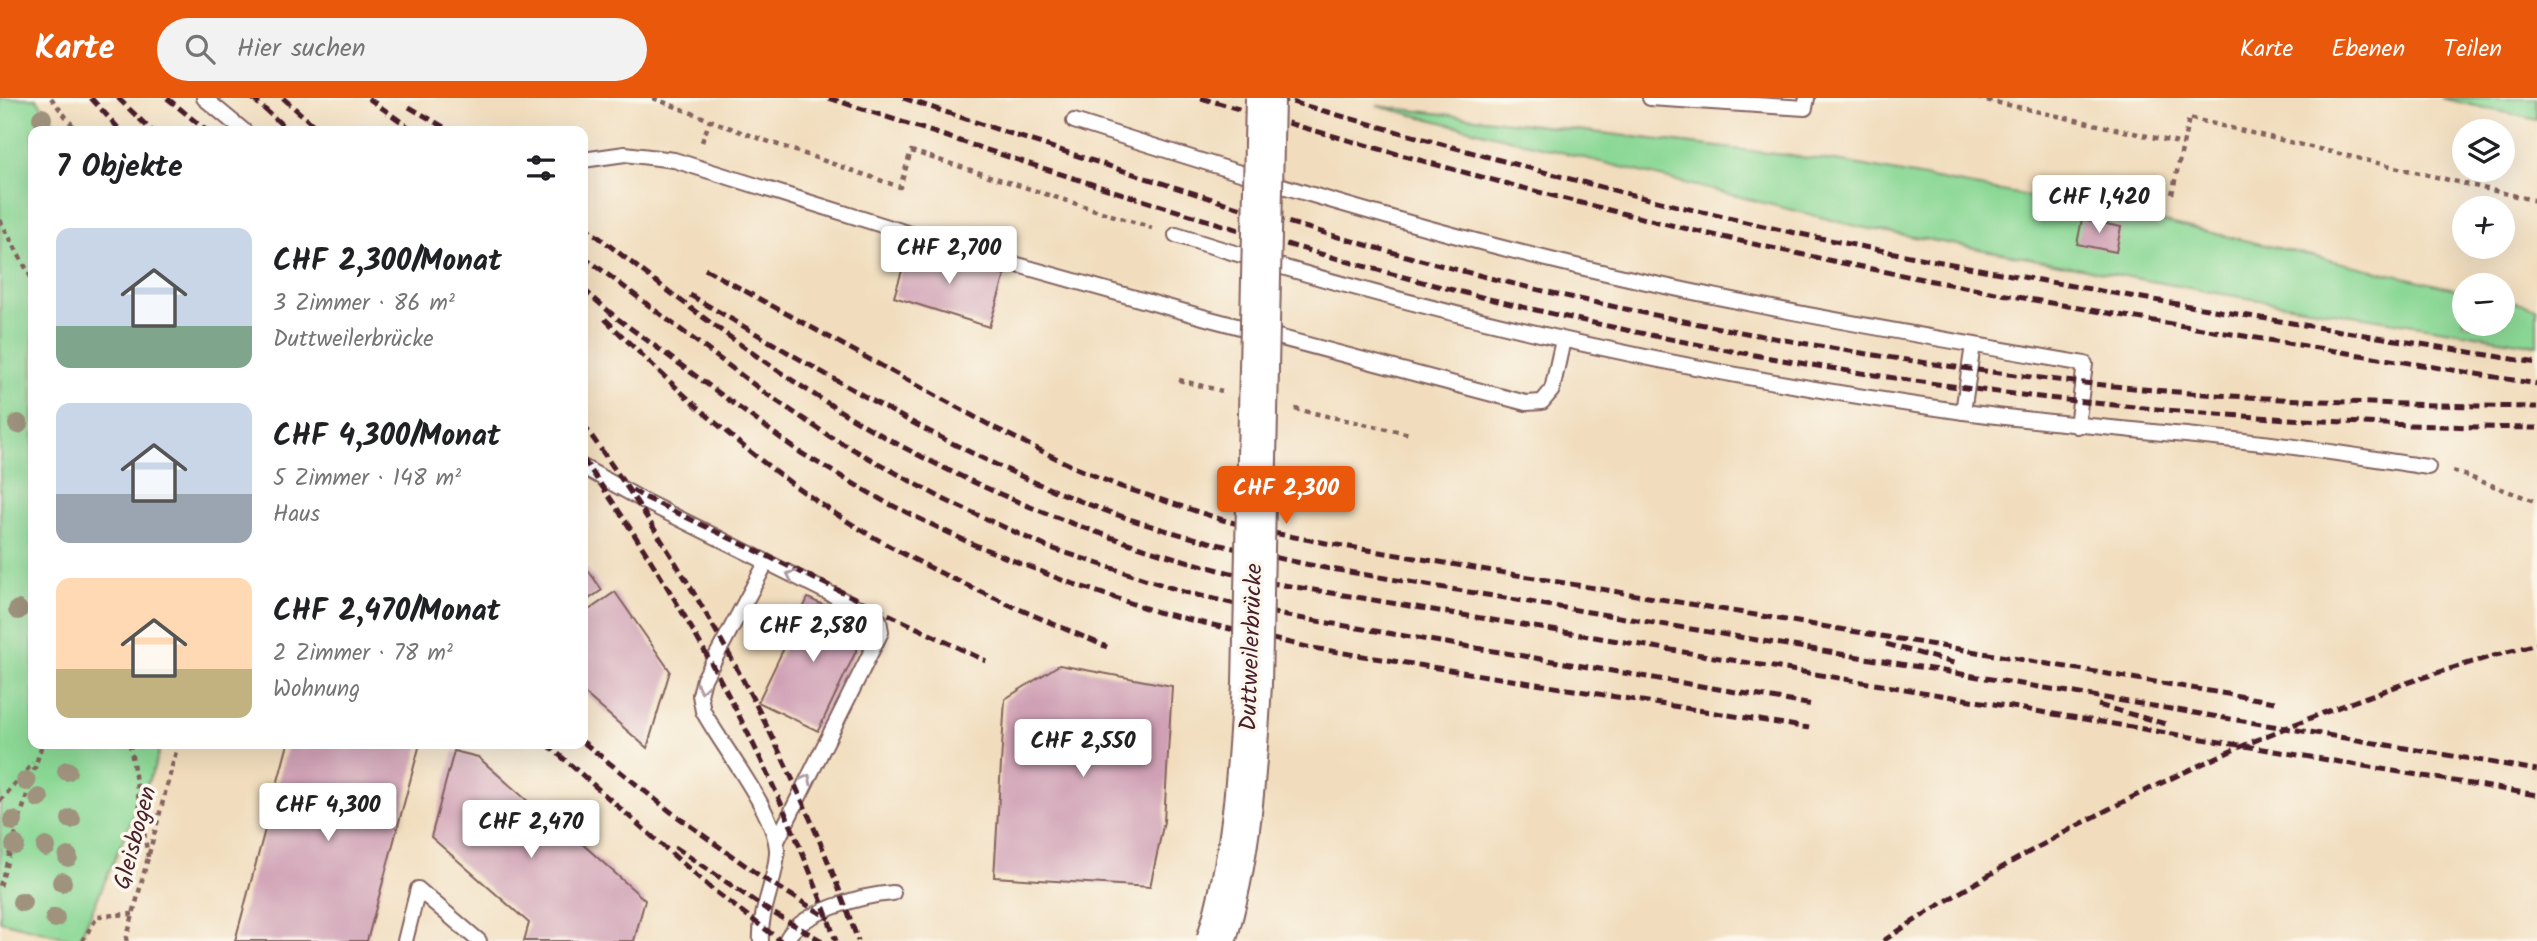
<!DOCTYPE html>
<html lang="de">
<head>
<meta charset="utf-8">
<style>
  body { margin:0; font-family:Kalam,sans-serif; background:#f2f2f2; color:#202124; height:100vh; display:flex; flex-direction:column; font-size:26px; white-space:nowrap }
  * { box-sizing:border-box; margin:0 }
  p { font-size:23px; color:#757577 }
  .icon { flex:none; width:38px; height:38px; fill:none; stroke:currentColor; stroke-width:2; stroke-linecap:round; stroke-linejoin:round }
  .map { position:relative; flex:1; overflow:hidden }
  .details { position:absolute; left:28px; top:28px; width:560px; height:623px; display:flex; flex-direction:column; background:#fff; border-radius:14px; box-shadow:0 7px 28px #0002 }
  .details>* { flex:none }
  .controls { position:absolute; left:2452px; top:21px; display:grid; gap:14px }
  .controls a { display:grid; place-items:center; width:63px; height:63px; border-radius:50%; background:#fff; box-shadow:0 7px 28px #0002; font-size:35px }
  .price { position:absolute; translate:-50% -60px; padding:0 16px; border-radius:7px; background:#fff; color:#222; font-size:23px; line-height:46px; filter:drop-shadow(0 2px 4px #0008) }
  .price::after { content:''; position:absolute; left:50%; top:42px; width:21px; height:16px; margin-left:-10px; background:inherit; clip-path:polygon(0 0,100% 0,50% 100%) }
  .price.on { background:#ea580c; color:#fff }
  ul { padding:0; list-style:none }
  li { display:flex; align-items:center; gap:21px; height:175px; padding:0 28px }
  li span { display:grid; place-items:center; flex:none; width:196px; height:140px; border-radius:14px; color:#555 }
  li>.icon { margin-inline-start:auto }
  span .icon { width:84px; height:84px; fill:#fffc; stroke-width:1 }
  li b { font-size:30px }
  h2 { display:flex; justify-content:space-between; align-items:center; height:84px; padding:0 28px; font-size:30px }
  header { display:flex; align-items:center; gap:42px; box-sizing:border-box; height:98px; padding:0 35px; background:#ea580c; color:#fff }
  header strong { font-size:33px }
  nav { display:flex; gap:38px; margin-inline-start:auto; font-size:24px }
  .search { width:490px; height:63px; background:#f2f2f2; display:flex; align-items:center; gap:18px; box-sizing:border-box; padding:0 24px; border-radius:38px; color:#757577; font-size:26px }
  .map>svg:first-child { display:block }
</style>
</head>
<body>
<header>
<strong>Karte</strong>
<div class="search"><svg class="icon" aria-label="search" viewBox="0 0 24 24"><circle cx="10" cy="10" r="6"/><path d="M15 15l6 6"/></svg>Hier suchen</div>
<nav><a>Karte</a><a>Ebenen</a><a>Teilen</a></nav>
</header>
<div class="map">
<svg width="2537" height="843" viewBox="0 0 2537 843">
  <rect width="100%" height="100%" fill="#fbf7ec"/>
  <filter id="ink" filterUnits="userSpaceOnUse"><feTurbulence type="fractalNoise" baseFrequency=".0143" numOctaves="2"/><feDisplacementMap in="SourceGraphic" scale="14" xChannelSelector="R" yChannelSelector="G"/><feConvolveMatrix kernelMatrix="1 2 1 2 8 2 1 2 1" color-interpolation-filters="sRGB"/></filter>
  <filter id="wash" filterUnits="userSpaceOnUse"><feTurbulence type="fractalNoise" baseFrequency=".00686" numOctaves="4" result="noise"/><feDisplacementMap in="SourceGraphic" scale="28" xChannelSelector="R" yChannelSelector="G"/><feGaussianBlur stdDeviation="1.57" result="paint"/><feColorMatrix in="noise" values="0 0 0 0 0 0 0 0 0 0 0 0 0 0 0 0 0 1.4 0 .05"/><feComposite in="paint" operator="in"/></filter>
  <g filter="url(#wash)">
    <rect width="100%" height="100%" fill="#f1ddbd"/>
    <g fill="#8bd895" stroke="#6a7c60" stroke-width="2">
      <polygon points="0,0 36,0 61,33 33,33 33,646 161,646 154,670 79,843 0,823"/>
      <polygon points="2441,0 2537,0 2537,22"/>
      <polygon points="1377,8 1843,64 2143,119 2464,193 2464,226 2502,226 2503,202 2537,210 2537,247 2210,194 1860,129"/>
    </g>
    <g id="blocks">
      <g fill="#d0a1b5">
        <polygon points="2082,121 2121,129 2116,154 2077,146"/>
        <polygon points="910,146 1005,177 989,229 894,199"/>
        <polygon points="583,465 602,492 583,505"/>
        <polygon points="615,494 670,573 647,650 583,594 583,516"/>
        <polygon points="808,500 868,528 818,633 758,604"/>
        <polygon points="1059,567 1172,588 1164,723 1150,789 994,779 1005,601"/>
        <polygon points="288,646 420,646 367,843 235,843"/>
        <polygon points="454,653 478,659 576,746 579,743 645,802 634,843 524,843 529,825 431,739"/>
      </g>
    </g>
  </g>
  <g filter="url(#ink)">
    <use href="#blocks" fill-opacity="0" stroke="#84625e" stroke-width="2"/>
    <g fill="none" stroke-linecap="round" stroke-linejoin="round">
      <g stroke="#84625e" stroke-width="18">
        <g id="lane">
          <polyline points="204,0 244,33"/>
          <polyline points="1650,0 1805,10 1807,0"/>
          <path d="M1074 23C1232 73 1390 123 1551 162 1727 205 1906 235 2085 266L2077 328"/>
          <polyline points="583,62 625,56 674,62 936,144 1210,221 1526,305 1542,304 1552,292 1563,242"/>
          <path d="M1176 137C1433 218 1696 277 1964 314 2057 326 2151 333 2244 343 2306 349 2367 360 2428 369"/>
          <polyline points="1963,314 1973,247"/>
          <polyline points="583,369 646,404 873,517 879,522 881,534 777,743"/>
          <polyline points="405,843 418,791 479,843"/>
          <path d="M761 843C759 813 776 784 777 754 778 718 721 647 703 613L700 597 704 581 766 465"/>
          <path d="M786 843C798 814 864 797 893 795"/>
        </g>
      </g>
      <g stroke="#84625e" stroke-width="4.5" stroke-dasharray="5 5" stroke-linecap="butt">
        <polyline points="51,0 77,33"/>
        <polyline points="653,0 741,34 900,89 911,53 1152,130"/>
        <polyline points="1977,0 2183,46"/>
        <polyline points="702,44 710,22"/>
        <polyline points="2172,96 2189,20 2537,103"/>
        <polyline points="0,122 33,183"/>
        <polyline points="1179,282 1222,293"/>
        <polyline points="1295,311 1410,336"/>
        <polyline points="2453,373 2537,404"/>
        <polyline points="130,646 148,759"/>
        <polyline points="0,703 33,665"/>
        <polyline points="0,788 42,646"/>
        <polyline points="82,843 98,818 133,816"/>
        <polyline points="126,843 178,646"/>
      </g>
      <use href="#lane" stroke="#fff" stroke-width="14"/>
      <g stroke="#4a1f2b" stroke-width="5" stroke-dasharray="10 5" stroke-linecap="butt">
        <polyline points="91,0 121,33"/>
        <polyline points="118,0 152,33"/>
        <polyline points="167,0 207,33"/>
        <polyline points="252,0 289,33"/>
        <polyline points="283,0 320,33"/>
        <polyline points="368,0 414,33"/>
        <path d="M829 0C1052 73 1274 149 1502 204 1843 286 2186 326 2537 330"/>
        <path d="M903 0C1126 74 1349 150 1579 201 1765 242 1953 273 2143 291 2274 303 2405 307 2537 309"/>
        <path d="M1201 0C1394 56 1589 111 1786 153 2034 207 2286 244 2537 286"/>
        <path d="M1278 0C1448 48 1618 97 1791 134 2038 186 2288 224 2537 265"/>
        <polyline points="409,9 451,33"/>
        <path d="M583 127C659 186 736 247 818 299 957 388 1111 448 1272 485L2537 697"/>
        <polyline points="583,158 765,295 829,338 945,402 1045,448 1184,494 1287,518 1813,607"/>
        <polyline points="705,171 993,329 1074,369 1119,388 1223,422 1268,434 1326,445 2275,604"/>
        <polyline points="583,191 618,221 801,355 885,404 970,445 1062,482 1157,514 1307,549 1809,630"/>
        <path d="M690 197C826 276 960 360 1109 414 1179 439 1252 455 1325 470L2537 672"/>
        <path d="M605 221C679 294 748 359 836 416 920 471 1015 509 1107 549"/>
        <path d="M583 326C697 485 793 657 858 843"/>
        <path d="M583 361C688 509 776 672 836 843"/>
        <polyline points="632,392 644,399 986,563"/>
        <polyline points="1886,546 1957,566"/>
        <polyline points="2098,607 2166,626"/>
        <polyline points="583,644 671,714 760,778 830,821"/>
        <polyline points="547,646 713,792 781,843"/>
        <polyline points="675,749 766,811 822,843"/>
        <path d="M1883 843C2084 711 2304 607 2537 546"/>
      </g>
      <g stroke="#84625e" stroke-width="42" stroke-linecap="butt">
        <path id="secondary-bridge" d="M1216 843C1242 760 1247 672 1252 586L1265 0"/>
      </g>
      <use href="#secondary-bridge" stroke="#fff" stroke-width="38"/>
    </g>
    <g fill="#a0937e">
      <circle cx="42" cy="20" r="10"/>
      <circle cx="18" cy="326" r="10"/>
      <circle cx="18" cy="512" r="10"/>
      <circle cx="67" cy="673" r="10"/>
      <circle cx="26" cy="683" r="10"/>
      <circle cx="39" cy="700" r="10"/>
      <circle cx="71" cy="721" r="10"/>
      <circle cx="13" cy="723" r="10"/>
      <circle cx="15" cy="747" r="10"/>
      <circle cx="46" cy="749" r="10"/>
      <circle cx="68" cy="759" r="10"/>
      <circle cx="62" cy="784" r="10"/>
      <circle cx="22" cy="804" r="10"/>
      <circle cx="55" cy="820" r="10"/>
    </g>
    <defs><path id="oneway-chevron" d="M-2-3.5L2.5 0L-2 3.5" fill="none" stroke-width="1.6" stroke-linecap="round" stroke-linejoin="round" transform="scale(1.75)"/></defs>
    <g stroke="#ae9aa0">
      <use href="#oneway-chevron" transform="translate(791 477) rotate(-154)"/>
      <use href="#oneway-chevron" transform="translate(702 590) rotate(101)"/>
      <use href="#oneway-chevron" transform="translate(807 681) rotate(-63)"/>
    </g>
  </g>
  <g text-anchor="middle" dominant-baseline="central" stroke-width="7" stroke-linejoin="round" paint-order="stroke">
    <g font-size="24" fill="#4a1f2b" stroke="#fbf7ec">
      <text transform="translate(1252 549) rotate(-88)">Duttweilerbrücke</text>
      <text transform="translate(136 740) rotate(-75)">Gleisbogen</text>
    </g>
  </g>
</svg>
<div class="controls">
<a><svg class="icon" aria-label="layers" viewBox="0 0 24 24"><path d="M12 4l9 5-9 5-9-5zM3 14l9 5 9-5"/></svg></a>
<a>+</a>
<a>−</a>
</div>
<b class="price" style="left:2099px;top:137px">CHF 1,420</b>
<b class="price" style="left:949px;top:188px">CHF 2,700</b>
<b class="price on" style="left:1286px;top:428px">CHF 2,300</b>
<b class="price" style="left:813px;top:566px">CHF 2,580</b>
<b class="price" style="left:1083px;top:681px">CHF 2,550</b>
<b class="price" style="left:328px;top:745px">CHF 4,300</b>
<b class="price" style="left:531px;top:762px">CHF 2,470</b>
<section class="details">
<h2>7 Objekte<svg class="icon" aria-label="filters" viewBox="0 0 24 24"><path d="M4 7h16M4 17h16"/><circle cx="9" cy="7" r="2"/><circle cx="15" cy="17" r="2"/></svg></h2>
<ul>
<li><span style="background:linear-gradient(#c9d6e8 70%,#7fa58c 0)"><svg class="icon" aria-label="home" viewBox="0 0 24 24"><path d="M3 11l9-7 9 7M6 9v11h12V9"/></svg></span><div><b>CHF 2,300/Monat</b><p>3 Zimmer · 86 m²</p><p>Duttweilerbrücke</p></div></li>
<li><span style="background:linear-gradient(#c9d6e8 65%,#9aa5b1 0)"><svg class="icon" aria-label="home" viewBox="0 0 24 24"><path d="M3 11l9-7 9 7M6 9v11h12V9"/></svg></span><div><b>CHF 4,300/Monat</b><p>5 Zimmer · 148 m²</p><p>Haus</p></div></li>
<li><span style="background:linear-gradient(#ffd9b3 65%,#c2b280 0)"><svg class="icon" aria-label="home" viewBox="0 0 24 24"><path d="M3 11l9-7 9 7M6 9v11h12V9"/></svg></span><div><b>CHF 2,470/Monat</b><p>2 Zimmer · 78 m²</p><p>Wohnung</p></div></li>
</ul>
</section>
</div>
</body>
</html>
